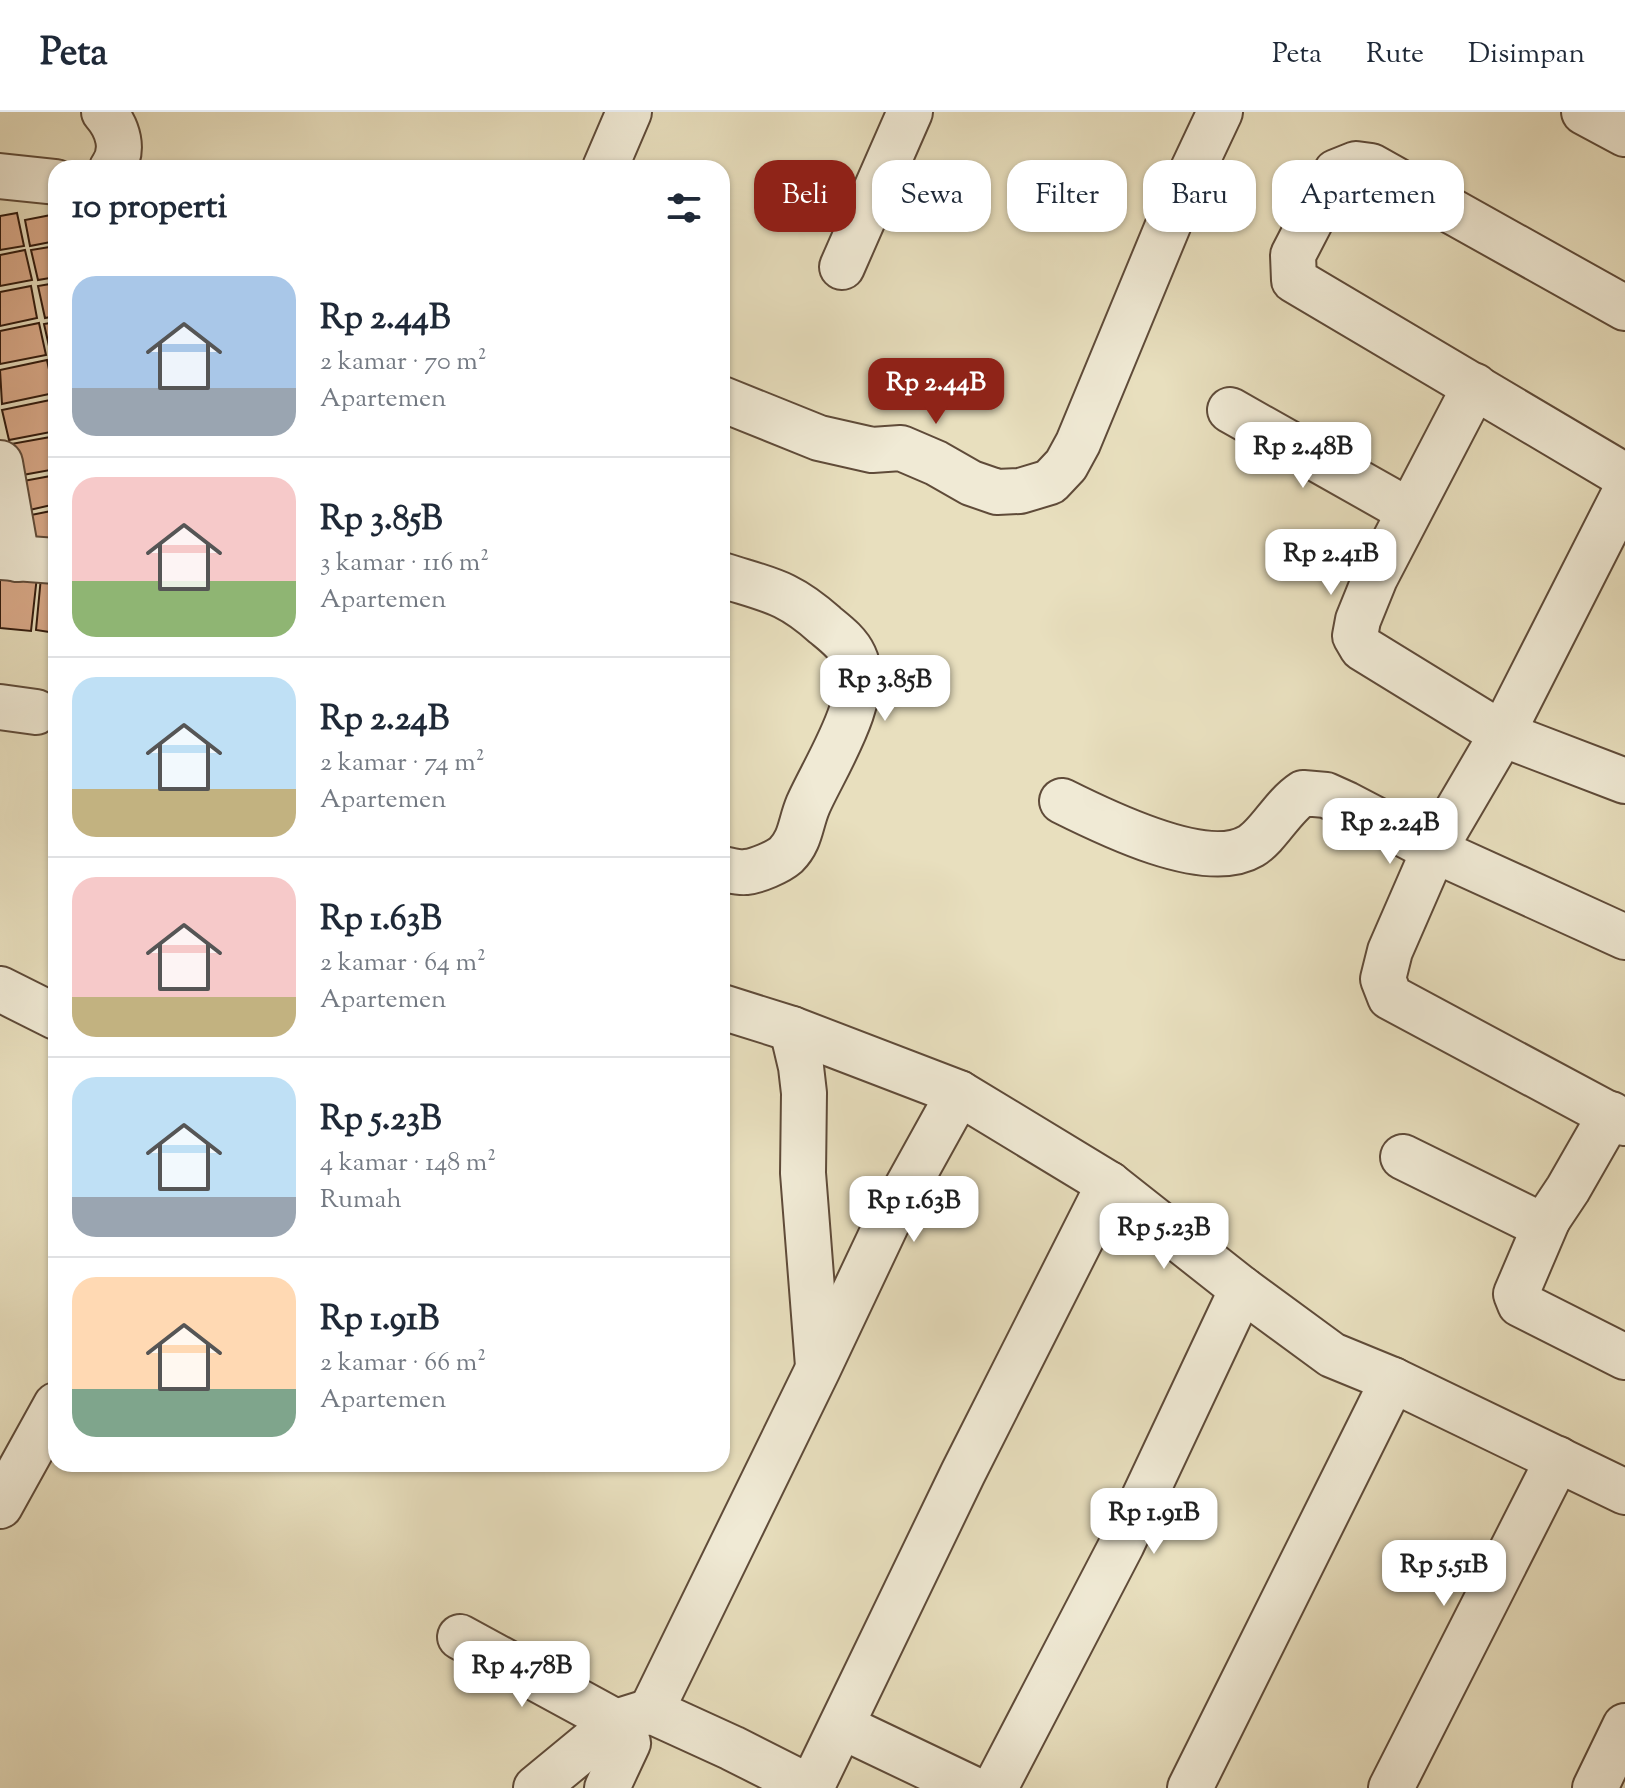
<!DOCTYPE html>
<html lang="id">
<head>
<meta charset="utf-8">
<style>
  body { margin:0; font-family:"Sorts Mill Goudy",serif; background:#f2f2f3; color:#1f2937; height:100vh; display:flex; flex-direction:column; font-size:30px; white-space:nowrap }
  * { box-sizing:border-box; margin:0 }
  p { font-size:26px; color:#747a83 }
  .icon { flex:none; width:44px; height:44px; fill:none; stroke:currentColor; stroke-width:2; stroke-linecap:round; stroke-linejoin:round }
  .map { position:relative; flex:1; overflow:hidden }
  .side { position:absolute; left:48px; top:48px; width:682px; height:1312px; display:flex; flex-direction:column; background:#fff; border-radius:24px; box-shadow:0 2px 6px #0004 }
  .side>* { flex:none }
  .guide { position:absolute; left:754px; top:48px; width:750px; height:72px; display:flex; gap:16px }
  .price { position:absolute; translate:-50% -68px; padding:0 18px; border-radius:16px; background:#fff; color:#222; font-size:26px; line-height:52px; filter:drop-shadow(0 2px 4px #0008) }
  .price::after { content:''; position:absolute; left:50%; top:48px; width:24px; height:18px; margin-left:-12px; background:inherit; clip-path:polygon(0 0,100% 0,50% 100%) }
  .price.on { background:#8f2418; color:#fff }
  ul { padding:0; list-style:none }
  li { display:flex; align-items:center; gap:24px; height:200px; padding:0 24px }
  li+li { border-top:2px solid #e0e1e3 }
  li span { display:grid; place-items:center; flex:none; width:224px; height:160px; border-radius:24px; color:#555 }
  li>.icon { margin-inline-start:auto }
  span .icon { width:96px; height:96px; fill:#fffc; stroke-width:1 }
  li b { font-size:34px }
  h2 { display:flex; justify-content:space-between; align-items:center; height:96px; padding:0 24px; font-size:34px }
  .tag { padding:0 28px; border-radius:24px; background:#fff; box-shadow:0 2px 6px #0004; font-size:28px; line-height:72px }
  .tag.on { background:#8f2418; color:#fff }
  header { display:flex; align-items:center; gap:48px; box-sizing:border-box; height:112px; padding:0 40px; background:#fff; border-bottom:2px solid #e0e1e3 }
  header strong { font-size:38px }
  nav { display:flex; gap:44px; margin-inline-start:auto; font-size:28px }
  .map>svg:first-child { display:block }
</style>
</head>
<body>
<header>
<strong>Peta</strong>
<nav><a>Peta</a><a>Rute</a><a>Disimpan</a></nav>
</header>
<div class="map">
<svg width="1625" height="1676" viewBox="0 0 1625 1676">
  <rect width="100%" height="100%" fill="#e8dfbe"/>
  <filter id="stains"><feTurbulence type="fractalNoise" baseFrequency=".0025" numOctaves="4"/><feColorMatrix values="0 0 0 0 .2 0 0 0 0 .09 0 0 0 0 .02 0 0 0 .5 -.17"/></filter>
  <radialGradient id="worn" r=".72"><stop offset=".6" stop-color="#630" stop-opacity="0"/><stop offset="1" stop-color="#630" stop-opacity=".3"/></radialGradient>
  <g fill="#dbab8b" stroke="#311a0d" stroke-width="2">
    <polygon points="17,101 24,134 0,138 0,104"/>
    <polygon points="56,102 56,129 30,134 25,108"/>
    <polygon points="56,134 56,165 38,168 31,138"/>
    <polygon points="25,138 32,168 0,174 0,143"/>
    <polygon points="56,171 56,204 45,206 38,174"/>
    <polygon points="31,174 37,206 0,214 0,180"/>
    <polygon points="56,210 56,242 51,243 44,212"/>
    <polygon points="39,211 46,243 0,252 0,219"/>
    <polygon points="47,248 54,281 2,292 0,258"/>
    <polygon points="55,287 56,319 9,328 2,298"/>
    <polygon points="56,324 56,357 17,364 11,332"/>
    <polygon points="56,363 56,392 25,399 18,370"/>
    <polygon points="56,398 56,429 31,434 26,404"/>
    <polygon points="0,460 37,464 31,519 0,516"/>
    <polygon points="41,465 56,466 56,521 36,518"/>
  </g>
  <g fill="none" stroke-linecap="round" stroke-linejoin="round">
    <g stroke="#5f4b39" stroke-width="48">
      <g id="minor">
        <path d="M104 0C118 16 125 38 112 56"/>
        <polyline points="1584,0 1625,22"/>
        <polyline points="605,56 629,0"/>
        <polyline points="0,64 56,70"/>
        <polyline points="842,155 910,0"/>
        <polyline points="1625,196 1371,54 1356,52 1336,60 1293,143 1294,168 1625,364"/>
        <polyline points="1475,274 1375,466 1358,508 1355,524 1362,536 1502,622 1625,669"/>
        <polyline points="722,287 819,326 872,338 901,336 936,351 971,371 997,380 1020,379 1050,370 1066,353 1078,331 1179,87 1220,0"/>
        <polyline points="1230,298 1409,399"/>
        <polyline points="0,351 17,447"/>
        <polyline points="1625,380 1502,622 1434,738 1390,839 1383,867 1390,885 1625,1011"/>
        <polyline points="0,445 56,449"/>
        <path d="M722 463C769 478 787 479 825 513 836 522 848 531 854 544 873 583 823 658 808 693 800 712 801 728 786 743 778 750 757 759 746 760 739 761 729 758 722 757"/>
        <polyline points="0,595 36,600"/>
        <path d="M1062 689C1104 710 1206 761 1251 734 1269 723 1282 695 1303 681L1326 683 1346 692 1434 738 1625 825"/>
        <polyline points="0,877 56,905"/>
        <polyline points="722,895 792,917 959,981 1109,1072 1242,1177 1332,1243 1393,1268 1625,1380"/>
        <polyline points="792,917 801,955 804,981 803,1061 818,1254"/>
        <polyline points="1403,1045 1531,1108 1548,1107 1568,1077 1611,1002"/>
        <polyline points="1548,1107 1516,1182 1520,1192 1625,1245"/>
        <polyline points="0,1394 56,1293"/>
        <polyline points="460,1525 616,1610 628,1631 607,1676"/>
        <polyline points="651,1599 818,1257 887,1111 959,981"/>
        <polyline points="843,1615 971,1676"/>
        <polyline points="536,1676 616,1610 651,1599 732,1636 811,1676"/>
        <polyline points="811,1676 963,1361 1109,1072"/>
        <polyline points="995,1676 1122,1432 1242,1177"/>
        <polyline points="1190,1676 1393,1268"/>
        <polyline points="1391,1676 1558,1347"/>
        <polyline points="1595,1676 1625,1614"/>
      </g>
    </g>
    <use href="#minor" stroke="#f0ead5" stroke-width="44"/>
  </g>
  <rect width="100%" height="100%" filter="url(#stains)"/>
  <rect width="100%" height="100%" fill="url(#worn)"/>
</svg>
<b class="price on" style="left:936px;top:314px">Rp 2.44B</b>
<b class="price" style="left:1303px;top:378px">Rp 2.48B</b>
<b class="price" style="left:1331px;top:485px">Rp 2.41B</b>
<b class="price" style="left:885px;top:611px">Rp 3.85B</b>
<b class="price" style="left:1390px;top:754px">Rp 2.24B</b>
<b class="price" style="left:914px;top:1132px">Rp 1.63B</b>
<b class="price" style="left:1164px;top:1159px">Rp 5.23B</b>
<b class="price" style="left:1154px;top:1444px">Rp 1.91B</b>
<b class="price" style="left:1444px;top:1496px">Rp 5.51B</b>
<b class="price" style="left:522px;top:1597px">Rp 4.78B</b>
<div class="guide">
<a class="tag on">Beli</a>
<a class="tag">Sewa</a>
<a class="tag">Filter</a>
<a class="tag">Baru</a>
<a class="tag">Apartemen</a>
</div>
<section class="side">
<h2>10 properti<svg class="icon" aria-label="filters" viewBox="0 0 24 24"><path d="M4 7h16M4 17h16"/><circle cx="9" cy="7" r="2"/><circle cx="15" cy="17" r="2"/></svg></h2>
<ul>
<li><span style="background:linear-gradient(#a9c7e8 70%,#9aa5b1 0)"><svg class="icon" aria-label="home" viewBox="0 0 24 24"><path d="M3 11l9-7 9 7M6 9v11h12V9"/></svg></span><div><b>Rp 2.44B</b><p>2 kamar · 70 m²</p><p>Apartemen</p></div></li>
<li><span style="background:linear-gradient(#f6c9c9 65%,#8fb573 0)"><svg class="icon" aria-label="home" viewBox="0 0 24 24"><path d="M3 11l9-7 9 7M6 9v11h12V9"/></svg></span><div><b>Rp 3.85B</b><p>3 kamar · 116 m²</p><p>Apartemen</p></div></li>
<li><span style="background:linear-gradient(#bfe0f5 70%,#c2b280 0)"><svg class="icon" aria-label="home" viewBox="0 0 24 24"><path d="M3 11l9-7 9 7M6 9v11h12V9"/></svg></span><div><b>Rp 2.24B</b><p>2 kamar · 74 m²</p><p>Apartemen</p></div></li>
<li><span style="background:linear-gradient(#f6c9c9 75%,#c2b280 0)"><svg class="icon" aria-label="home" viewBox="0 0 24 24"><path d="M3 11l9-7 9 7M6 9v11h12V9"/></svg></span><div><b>Rp 1.63B</b><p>2 kamar · 64 m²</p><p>Apartemen</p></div></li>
<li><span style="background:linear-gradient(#bfe0f5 75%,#9aa5b1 0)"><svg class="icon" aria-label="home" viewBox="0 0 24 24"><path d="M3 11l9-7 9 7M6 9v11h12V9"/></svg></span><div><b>Rp 5.23B</b><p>4 kamar · 148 m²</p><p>Rumah</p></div></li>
<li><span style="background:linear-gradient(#ffd9b3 70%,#7fa58c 0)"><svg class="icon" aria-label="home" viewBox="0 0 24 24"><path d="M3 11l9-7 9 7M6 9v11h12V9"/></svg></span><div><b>Rp 1.91B</b><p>2 kamar · 66 m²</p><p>Apartemen</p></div></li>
</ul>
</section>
</div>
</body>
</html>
